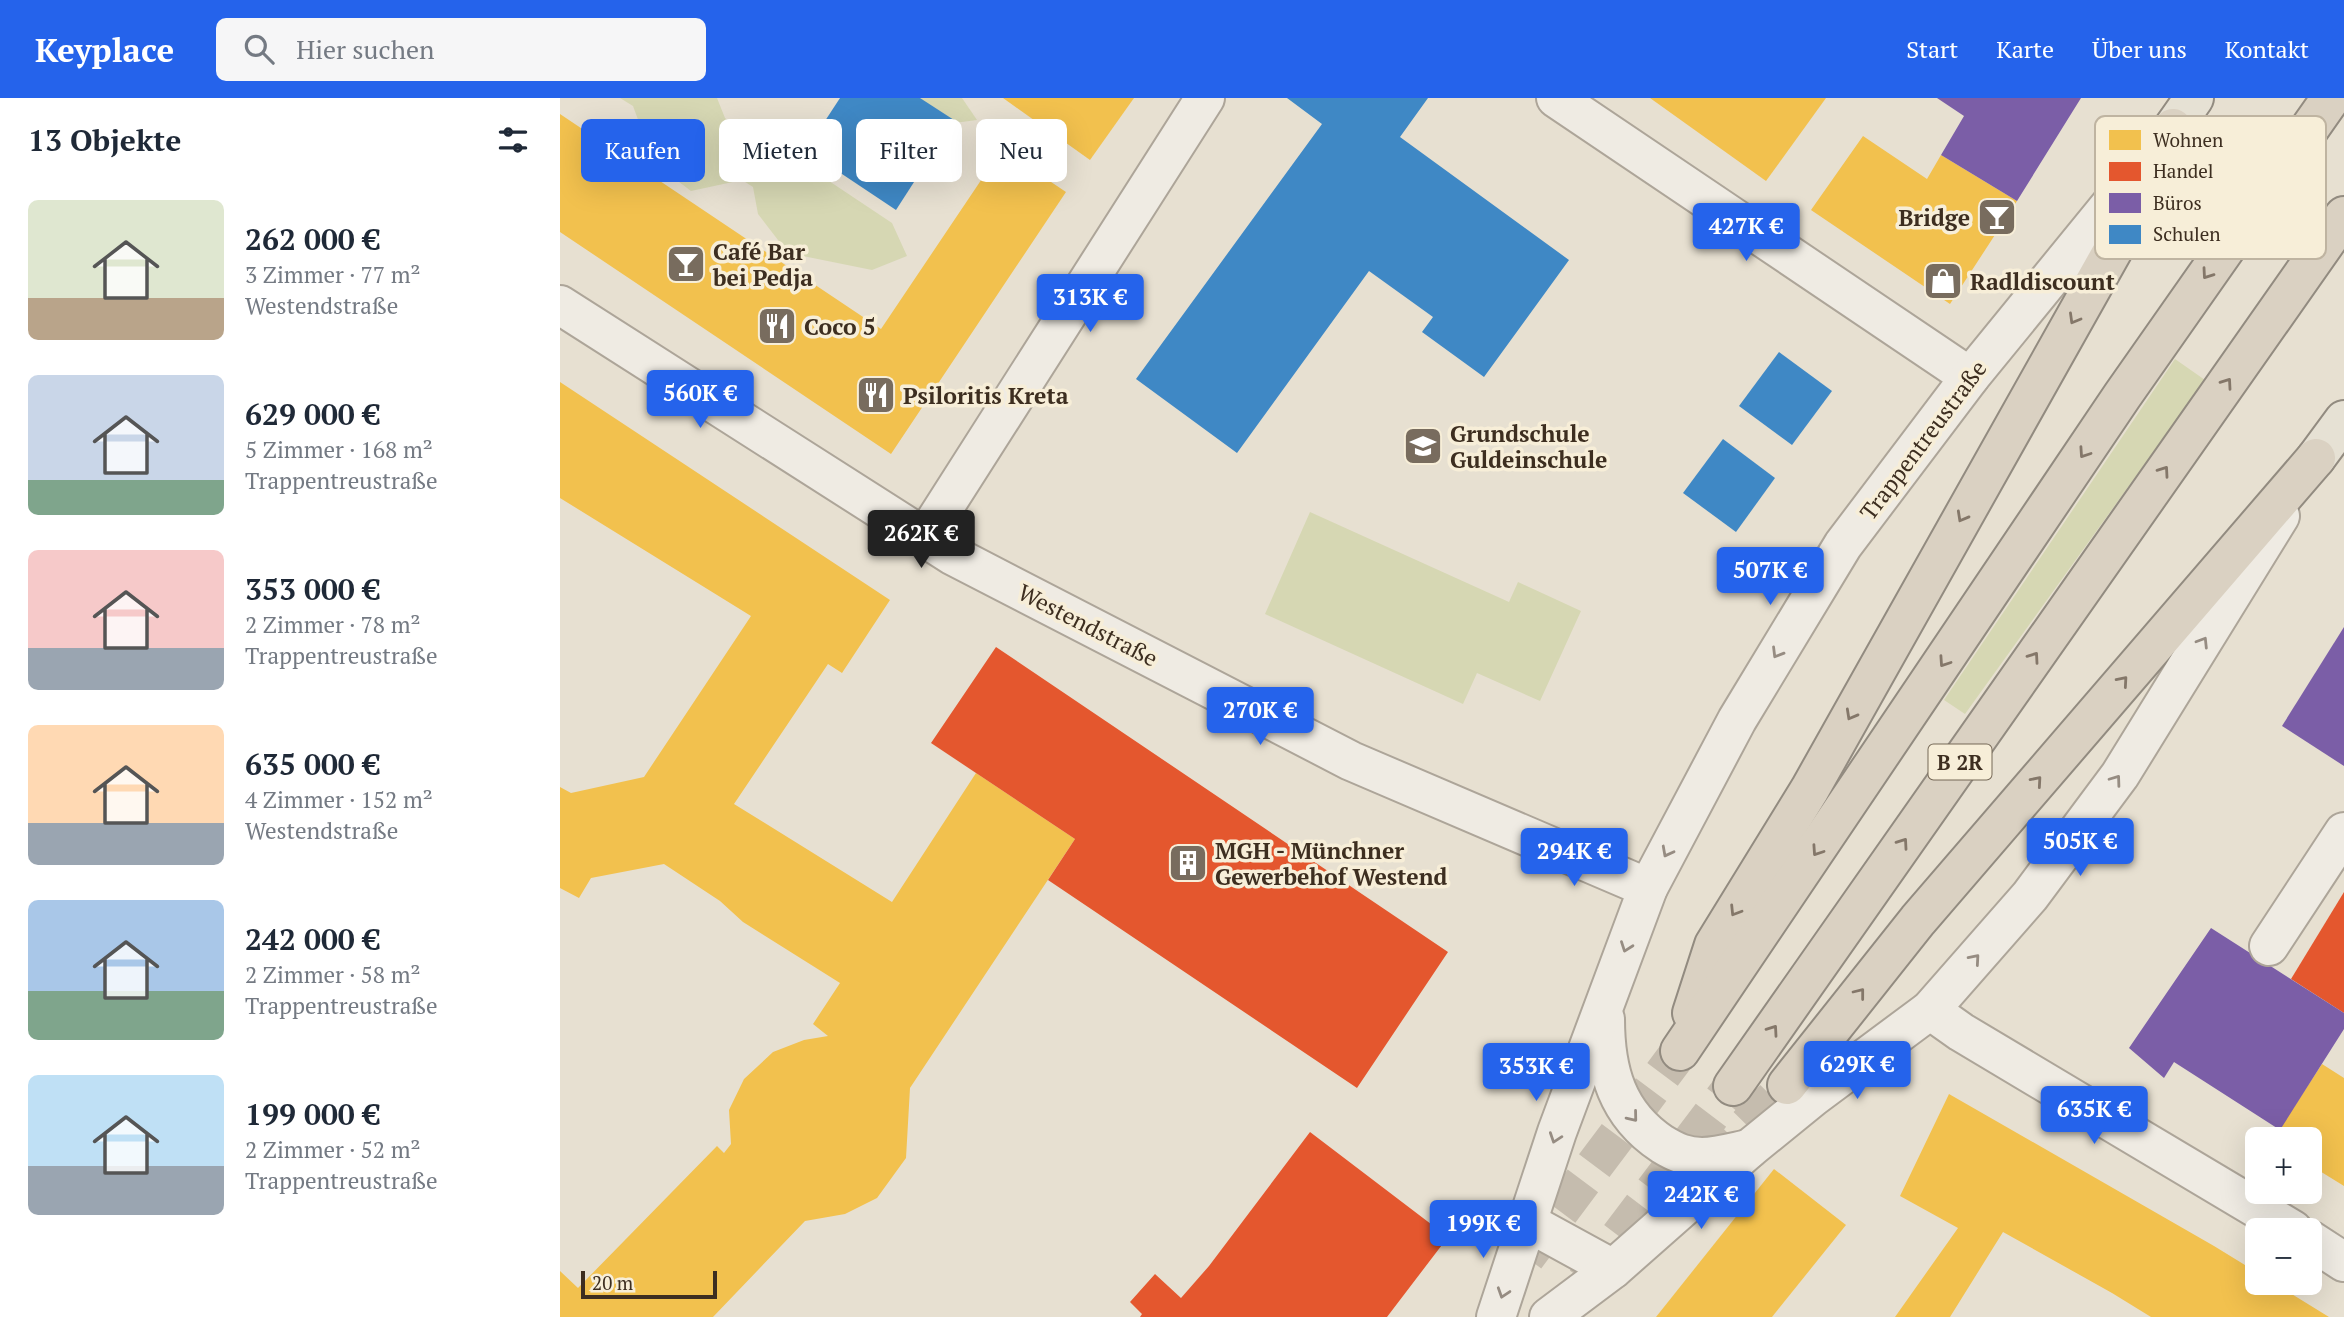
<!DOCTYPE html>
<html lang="de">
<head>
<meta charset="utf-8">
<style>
  body { margin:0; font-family:"PT Serif",serif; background:#f6f6f7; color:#1f2937; height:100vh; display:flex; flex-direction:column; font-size:26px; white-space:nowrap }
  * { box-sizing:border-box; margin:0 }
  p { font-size:23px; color:#747a83 }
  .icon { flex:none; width:38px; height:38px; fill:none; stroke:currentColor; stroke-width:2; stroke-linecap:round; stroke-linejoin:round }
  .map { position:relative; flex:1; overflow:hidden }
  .drawer { display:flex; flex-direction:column; background:#fff; width:560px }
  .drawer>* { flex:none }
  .guide { position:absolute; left:21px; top:21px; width:665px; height:63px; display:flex; gap:14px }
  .fabs { position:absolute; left:1685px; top:1029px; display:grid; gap:14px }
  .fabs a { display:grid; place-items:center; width:77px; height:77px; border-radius:10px; background:#fff; box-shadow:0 7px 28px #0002; font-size:35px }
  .scale { position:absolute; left:21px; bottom:18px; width:136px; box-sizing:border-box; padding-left:7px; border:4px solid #3d2e20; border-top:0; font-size:19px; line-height:24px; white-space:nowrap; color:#3d2e20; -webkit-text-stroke:5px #f7eed8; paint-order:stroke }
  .price { position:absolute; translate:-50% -60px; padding:0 16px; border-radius:7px; background:#2563eb; color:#fff; font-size:23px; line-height:46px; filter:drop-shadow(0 2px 4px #0008) }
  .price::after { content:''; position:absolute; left:50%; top:42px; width:21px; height:16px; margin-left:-10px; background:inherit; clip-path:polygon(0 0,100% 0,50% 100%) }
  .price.selected { background:#222; color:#fff }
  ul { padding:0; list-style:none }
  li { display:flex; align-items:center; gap:21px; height:175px; padding:0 28px }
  li span { display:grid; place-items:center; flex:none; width:196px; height:140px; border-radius:10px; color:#555 }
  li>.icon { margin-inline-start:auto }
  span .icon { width:84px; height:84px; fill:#fffc; stroke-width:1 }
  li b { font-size:30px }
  h2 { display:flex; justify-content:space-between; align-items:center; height:84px; padding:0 28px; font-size:30px }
  .tag { padding:0 24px; border-radius:10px; background:#fff; box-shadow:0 7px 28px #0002; font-size:24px; line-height:63px }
  .tag.selected { background:#2563eb; color:#fff }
  header { display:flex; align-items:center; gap:42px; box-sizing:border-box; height:98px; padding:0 35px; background:#2563eb; color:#fff }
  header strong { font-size:33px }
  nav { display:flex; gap:38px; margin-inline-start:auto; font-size:24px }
  .search { width:490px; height:63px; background:#f6f6f7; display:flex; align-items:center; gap:18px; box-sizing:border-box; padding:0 24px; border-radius:10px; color:#747a83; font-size:26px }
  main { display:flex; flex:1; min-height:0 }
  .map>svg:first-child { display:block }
</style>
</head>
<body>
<header>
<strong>Keyplace</strong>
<div class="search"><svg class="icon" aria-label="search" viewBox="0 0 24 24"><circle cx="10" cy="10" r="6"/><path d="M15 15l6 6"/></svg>Hier suchen</div>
<nav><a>Start</a><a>Karte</a><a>Über uns</a><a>Kontakt</a></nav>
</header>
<main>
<section class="drawer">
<h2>13 Objekte<svg class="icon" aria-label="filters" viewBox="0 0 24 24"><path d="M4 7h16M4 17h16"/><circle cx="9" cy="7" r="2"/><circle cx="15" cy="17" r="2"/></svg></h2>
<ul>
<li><span style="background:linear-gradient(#dfe7d0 70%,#b9a48a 0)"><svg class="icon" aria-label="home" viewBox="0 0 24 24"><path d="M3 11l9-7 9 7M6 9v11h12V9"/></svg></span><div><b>262 000 €</b><p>3 Zimmer · 77 m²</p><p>Westendstraße</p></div></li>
<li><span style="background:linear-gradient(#c9d6e8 75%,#7fa58c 0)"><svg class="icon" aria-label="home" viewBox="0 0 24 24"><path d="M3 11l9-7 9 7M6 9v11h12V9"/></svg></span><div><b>629 000 €</b><p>5 Zimmer · 168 m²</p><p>Trappentreustraße</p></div></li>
<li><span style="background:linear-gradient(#f6c9c9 70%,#9aa5b1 0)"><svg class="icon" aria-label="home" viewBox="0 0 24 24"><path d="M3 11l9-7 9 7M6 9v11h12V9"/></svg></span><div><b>353 000 €</b><p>2 Zimmer · 78 m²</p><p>Trappentreustraße</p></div></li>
<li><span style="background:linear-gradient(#ffd9b3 70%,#9aa5b1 0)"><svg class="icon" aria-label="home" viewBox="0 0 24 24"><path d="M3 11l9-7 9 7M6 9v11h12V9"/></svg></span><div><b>635 000 €</b><p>4 Zimmer · 152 m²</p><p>Westendstraße</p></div></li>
<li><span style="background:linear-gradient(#a9c7e8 65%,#7fa58c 0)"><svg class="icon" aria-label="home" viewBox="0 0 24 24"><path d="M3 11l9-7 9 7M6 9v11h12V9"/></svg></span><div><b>242 000 €</b><p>2 Zimmer · 58 m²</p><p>Trappentreustraße</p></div></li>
<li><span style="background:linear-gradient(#bfe0f5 65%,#9aa5b1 0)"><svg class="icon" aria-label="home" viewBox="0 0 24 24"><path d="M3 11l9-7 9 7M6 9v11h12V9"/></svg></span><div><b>199 000 €</b><p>2 Zimmer · 52 m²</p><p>Trappentreustraße</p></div></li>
</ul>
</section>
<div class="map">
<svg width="1784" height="1219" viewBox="0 0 1784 1219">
  <rect width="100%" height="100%" fill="#e7e0d1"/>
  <g fill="#d6d7b3">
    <polygon points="60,0 157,0 165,20 188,40 242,28 245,67 332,125 347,158 312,172 228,155 198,116 193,89 182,82 131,93 94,65 73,8"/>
    <polygon points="343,0 402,0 417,22 379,27"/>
    <polygon points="1615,261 1645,282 1405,616 1384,602"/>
    <polygon points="750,414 949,504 958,484 1021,513 980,603 917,575 903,606 705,516"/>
  </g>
  <g fill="#f2c14e">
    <polygon points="443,0 574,0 530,62"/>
    <polygon points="1090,0 1266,0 1206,83"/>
    <polygon points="0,16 321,231 442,51 506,94 331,356 0,134"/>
    <polygon points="1303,38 1367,81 1381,57 1457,103 1390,206 1251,112"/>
    <polygon points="0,284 330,502 282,575 268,566 174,706 332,804 416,675 515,741 350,990 346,1060 317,1100 285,1116 245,1123 153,1219 0,1219 0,1173 18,1190 157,1048 164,1055 171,1046 169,1012 184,981 213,954 244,942 268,938 253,926 280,885 183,824 160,803 104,766 31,780 19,800 0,790 0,689 11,695 84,679 191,518 0,400"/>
    <polygon points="1762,966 1784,980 1784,1088 1750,1067 1750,1041 1713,1041"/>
    <polygon points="1389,996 1654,1148 1698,1175 1698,1185 1714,1185 1769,1219 1591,1219 1552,1195 1443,1134 1390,1219 1335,1219 1398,1130 1340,1098"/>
    <polygon points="1214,1071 1286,1127 1212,1219 1096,1219"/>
  </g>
  <g fill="#e4572e">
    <polygon points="436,549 888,854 797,990 488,782 515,741 371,645"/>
    <polygon points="1784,794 1784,915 1731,881"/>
    <polygon points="750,1034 888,1139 827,1219 580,1219 582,1216 570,1204 595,1176 621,1200 649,1168"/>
  </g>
  <g fill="#7b5ea7">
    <polygon points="1377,0 1521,0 1457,103 1381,57 1404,18"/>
    <polygon points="1784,529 1784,668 1722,628"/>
    <polygon points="1651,830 1784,915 1784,931 1720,1032 1614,964 1604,980 1569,950"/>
  </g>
  <g fill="#3f88c5">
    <polygon points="280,0 360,0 394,22 336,112 246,52"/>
    <polygon points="727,0 868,0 840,39 1009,162 924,279 862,234 873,219 809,173 677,355 576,281 762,26"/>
    <polygon points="1219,254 1272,293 1232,347 1179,308"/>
    <polygon points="1163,341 1215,380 1176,434 1123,395"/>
  </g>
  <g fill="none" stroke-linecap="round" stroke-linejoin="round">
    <g stroke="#c5bcae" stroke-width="38" stroke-dasharray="38 19" stroke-linecap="butt">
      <polyline points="1147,1068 1227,987"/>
      <polyline points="966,1159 1120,953"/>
      <polyline points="1025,1184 1173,988"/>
    </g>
    <g stroke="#ada599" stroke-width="42">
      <g id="minor">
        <polyline points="996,0 1410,279"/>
        <polyline points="0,207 392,457 791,663 1088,790"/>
        <polyline points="365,439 645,0"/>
        <polyline points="1709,848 1784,734"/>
        <polyline points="1370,912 1401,934 1733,1132"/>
        <path d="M1045 921C1045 973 1057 1016 1102 1046 1115 1054 1126 1059 1142 1059 1157 1059 1174 1054 1189 1051"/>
        <polyline points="967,1124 1053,1171"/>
        <polyline points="1750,1142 1784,1164"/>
        <polyline points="936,1219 997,1034 1088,790 1177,622 1283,447 1410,279 1592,56"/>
        <polyline points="989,1219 1053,1171 1189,1051 1253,999 1370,912 1470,798 1560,677 1720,418"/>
      </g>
    </g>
    <g stroke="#928b80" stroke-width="42">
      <g id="major">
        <polyline points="1613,30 1634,0"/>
        <polyline points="1756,360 1784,322"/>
      </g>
    </g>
    <g stroke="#928b80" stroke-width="42">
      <g id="highway">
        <polyline points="1132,915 1154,847 1250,691 1553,152 1613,30"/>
        <polyline points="1120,953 1562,298 1771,0"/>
        <polyline points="1227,987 1358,822 1756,360"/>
        <polyline points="1173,988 1784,118"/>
      </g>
    </g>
    <use href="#minor" stroke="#efebe3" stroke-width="38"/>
    <use href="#major" stroke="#e6e1d4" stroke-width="38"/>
    <use href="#highway" stroke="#dad1c2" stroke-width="38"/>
  </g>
  <defs><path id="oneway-chevron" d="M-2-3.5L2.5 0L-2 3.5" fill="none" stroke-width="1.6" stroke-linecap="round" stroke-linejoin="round" transform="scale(1.75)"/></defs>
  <g stroke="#847769">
    <use href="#oneway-chevron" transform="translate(1647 176) rotate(125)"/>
    <use href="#oneway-chevron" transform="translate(1514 221) rotate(120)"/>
    <use href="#oneway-chevron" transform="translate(1667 285) rotate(-55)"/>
    <use href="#oneway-chevron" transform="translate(1524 355) rotate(124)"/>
    <use href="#oneway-chevron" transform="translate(1604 373) rotate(-55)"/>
    <use href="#oneway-chevron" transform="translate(1402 419) rotate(119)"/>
    <use href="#oneway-chevron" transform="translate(1474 559) rotate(-55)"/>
    <use href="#oneway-chevron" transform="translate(1384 564) rotate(124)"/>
    <use href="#oneway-chevron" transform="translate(1563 583) rotate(-49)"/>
    <use href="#oneway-chevron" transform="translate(1291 617) rotate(119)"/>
    <use href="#oneway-chevron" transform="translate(1477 683) rotate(-49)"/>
    <use href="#oneway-chevron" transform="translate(1343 745) rotate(-55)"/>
    <use href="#oneway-chevron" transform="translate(1257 753) rotate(124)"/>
    <use href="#oneway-chevron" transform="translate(1175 813) rotate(122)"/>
    <use href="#oneway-chevron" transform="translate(1300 895) rotate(-52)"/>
    <use href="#oneway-chevron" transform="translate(1213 932) rotate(-55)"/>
  </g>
  <g stroke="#968c82">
    <use href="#oneway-chevron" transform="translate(1643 544) rotate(-58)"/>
    <use href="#oneway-chevron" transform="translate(1217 555) rotate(121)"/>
    <use href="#oneway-chevron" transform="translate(1556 682) rotate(-54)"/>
    <use href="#oneway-chevron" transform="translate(1107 754) rotate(118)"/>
    <use href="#oneway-chevron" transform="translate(1066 849) rotate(110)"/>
    <use href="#oneway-chevron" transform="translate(1415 861) rotate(-49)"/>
    <use href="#oneway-chevron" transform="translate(1073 1019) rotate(51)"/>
    <use href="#oneway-chevron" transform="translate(995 1040) rotate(109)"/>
    <use href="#oneway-chevron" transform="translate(943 1195) rotate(108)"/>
  </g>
  <defs>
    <g id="bar-square" transform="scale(2.0125)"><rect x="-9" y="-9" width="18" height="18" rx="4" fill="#786c5e" stroke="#f7eed8"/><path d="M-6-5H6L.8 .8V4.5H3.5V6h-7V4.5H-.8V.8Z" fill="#fff"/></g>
    <g id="shop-square" transform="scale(2.0125)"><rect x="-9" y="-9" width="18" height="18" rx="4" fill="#786c5e" stroke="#f7eed8"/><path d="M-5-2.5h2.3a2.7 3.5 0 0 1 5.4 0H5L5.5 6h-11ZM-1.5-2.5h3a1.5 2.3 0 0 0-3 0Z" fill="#fff"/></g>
    <g id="restaurant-square" transform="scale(2.0125)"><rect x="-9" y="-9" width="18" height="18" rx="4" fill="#786c5e" stroke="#f7eed8"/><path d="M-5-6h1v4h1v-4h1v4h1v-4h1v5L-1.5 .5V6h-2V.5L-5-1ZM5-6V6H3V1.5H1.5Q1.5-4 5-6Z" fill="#fff"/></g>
    <g id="school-square" transform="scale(2.0125)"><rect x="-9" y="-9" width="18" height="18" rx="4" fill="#786c5e" stroke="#f7eed8"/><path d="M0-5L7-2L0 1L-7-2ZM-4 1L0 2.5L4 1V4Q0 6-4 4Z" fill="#fff"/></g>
    <g id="building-square" transform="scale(2.0125)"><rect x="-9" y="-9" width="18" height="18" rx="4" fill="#786c5e" stroke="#f7eed8"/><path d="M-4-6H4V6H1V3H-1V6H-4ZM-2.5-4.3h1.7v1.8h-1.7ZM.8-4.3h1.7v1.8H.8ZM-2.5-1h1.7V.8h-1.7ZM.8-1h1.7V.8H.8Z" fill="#fff"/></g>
  </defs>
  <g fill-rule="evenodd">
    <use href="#bar-square" x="1437" y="119"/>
    <use href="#bar-square" x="126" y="166"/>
    <use href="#shop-square" x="1383" y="183"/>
    <use href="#restaurant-square" x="217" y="228"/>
    <use href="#restaurant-square" x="316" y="297"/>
    <use href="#school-square" x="863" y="348"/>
    <use href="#building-square" x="628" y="765"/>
  </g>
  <g text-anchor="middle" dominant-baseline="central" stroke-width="7" stroke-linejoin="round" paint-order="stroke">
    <rect fill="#f7eed8" stroke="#756857" stroke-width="2" x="1368.5" y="646.5" width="63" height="35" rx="5"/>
    <g font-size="21" font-weight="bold" fill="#3d2e20">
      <text x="1400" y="664">B 2R</text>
    </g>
    <g font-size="23" font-weight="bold" fill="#3d2e20" stroke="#f7eed8" text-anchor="start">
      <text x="1410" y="119" text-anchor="end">Bridge</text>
      <text x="153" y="153">Café Bar<tspan x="153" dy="26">bei Pedja</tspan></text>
      <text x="1410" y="183">Radldiscount</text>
      <text x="244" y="228">Coco 5</text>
      <text x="343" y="297">Psiloritis Kreta</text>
      <text x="890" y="335">Grundschule<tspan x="890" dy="26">Guldeinschule</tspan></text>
      <text x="655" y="752">MGH - Münchner<tspan x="655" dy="26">Gewerbehof Westend</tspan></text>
    </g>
    <g font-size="23" fill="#3d2e20" stroke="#f7eed8">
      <text transform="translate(1363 342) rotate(-53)">Trappentreustraße</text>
      <text transform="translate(528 527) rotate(27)">Westendstraße</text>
    </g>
  </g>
  <rect x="1535" y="18" width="231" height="143" rx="10" fill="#f7eed8" stroke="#bfb4a1" stroke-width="2"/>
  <rect x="1549" y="32" width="32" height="20" fill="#f2c14e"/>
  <rect x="1549" y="64" width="32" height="19" fill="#e4572e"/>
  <rect x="1549" y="95" width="32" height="20" fill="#7b5ea7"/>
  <rect x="1549" y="127" width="32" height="19" fill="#3f88c5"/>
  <g font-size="19" fill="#3d2e20">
    <text x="1593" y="49">Wohnen</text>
    <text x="1593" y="80">Handel</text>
    <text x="1593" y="112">Büros</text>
    <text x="1593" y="143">Schulen</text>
  </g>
</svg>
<div class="fabs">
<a>+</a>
<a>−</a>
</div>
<div class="scale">20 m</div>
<b class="price" style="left:1186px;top:165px">427K €</b>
<b class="price" style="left:530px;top:236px">313K €</b>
<b class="price" style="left:140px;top:332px">560K €</b>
<b class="price selected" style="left:361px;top:472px">262K €</b>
<b class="price" style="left:1210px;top:509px">507K €</b>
<b class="price" style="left:700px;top:649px">270K €</b>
<b class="price" style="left:1520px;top:780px">505K €</b>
<b class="price" style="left:1014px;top:790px">294K €</b>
<b class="price" style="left:1297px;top:1003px">629K €</b>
<b class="price" style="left:976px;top:1005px">353K €</b>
<b class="price" style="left:1534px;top:1048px">635K €</b>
<b class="price" style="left:1141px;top:1133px">242K €</b>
<b class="price" style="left:923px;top:1162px">199K €</b>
<div class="guide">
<a class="tag selected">Kaufen</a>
<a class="tag">Mieten</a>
<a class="tag">Filter</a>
<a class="tag">Neu</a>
</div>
</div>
</main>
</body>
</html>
